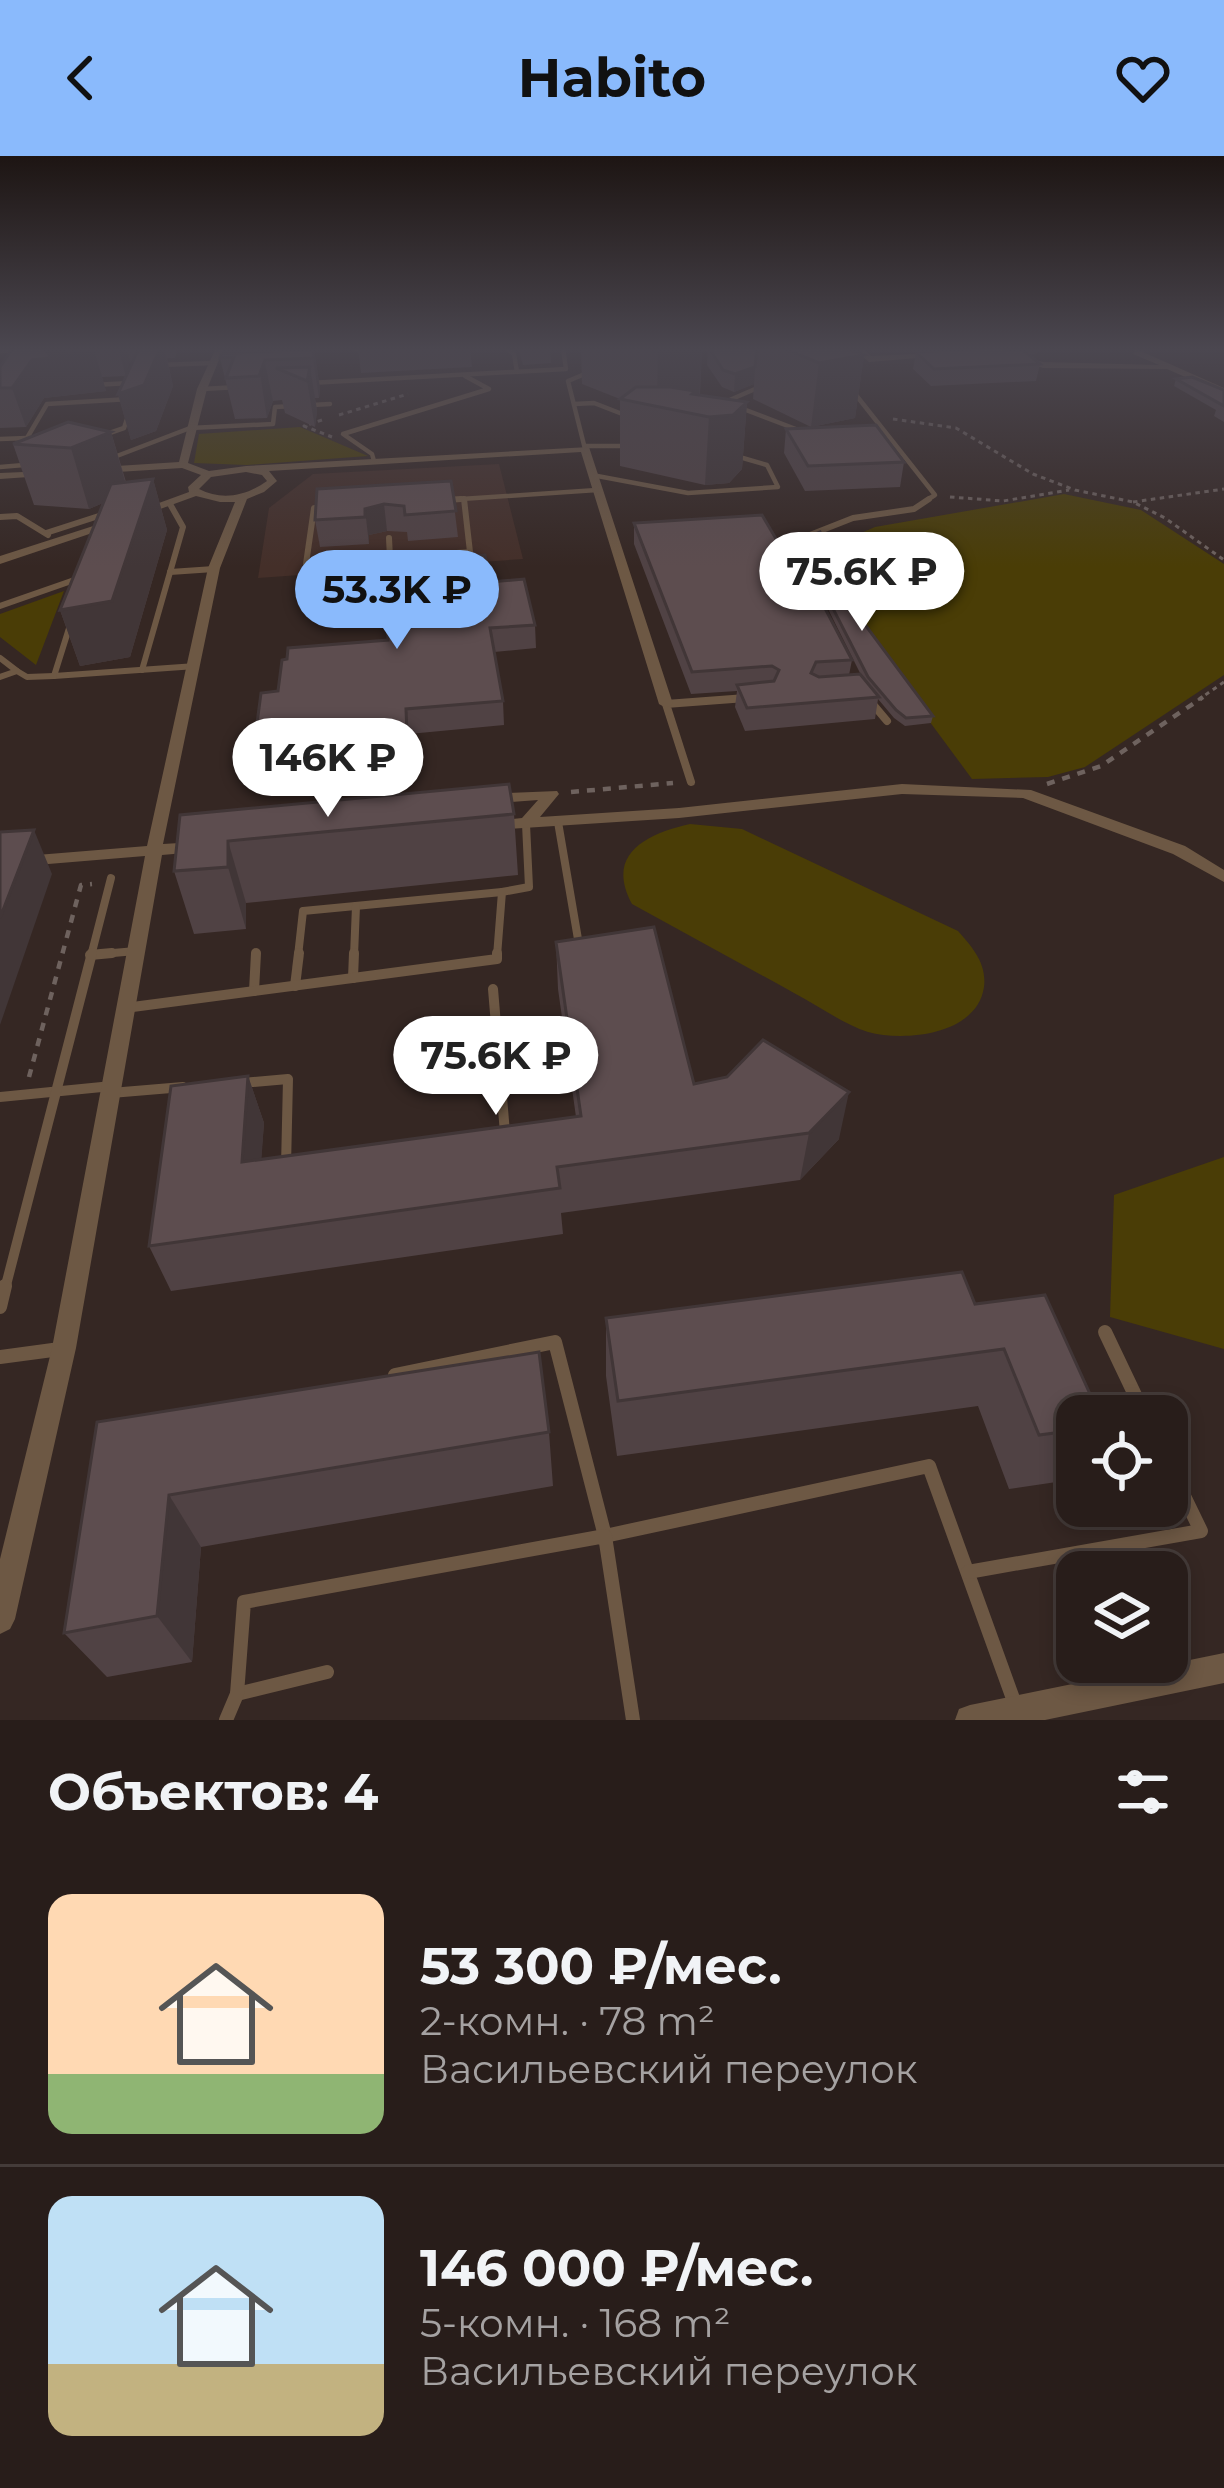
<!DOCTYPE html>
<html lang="ru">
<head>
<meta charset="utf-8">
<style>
  body { margin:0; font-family:Montserrat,sans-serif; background:#302623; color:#f1f3f6; height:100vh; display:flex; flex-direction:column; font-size:45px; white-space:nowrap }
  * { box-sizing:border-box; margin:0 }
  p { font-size:39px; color:#a5a2a2 }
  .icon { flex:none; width:66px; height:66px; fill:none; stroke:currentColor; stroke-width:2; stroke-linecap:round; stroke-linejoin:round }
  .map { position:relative; height:1564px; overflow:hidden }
  .details { display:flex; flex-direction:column; background:#281d1a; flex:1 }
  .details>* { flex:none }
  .tools { position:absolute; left:1056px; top:1239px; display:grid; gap:24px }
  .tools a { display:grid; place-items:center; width:132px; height:132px; border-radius:24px; background:#281d1a; box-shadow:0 6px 18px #0003,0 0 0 3px #443b39; font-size:60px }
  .price { position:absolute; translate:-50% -102px; padding:0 27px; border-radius:42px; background:#fff; color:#222; font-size:39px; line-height:78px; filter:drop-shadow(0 3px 6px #0008) }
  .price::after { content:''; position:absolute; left:50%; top:72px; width:36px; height:27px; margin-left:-18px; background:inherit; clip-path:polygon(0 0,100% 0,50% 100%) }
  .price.on { background:#8abafc; color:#111 }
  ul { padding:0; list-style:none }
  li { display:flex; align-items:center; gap:36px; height:300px; padding:0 48px }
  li+li { border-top:3px solid #443b39 }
  li span { display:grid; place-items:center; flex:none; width:336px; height:240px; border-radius:24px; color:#555 }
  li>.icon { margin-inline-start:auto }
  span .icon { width:144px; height:144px; fill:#fffc; stroke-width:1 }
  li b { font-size:51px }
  h2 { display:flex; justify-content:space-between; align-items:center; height:144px; padding:0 48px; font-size:51px }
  header { display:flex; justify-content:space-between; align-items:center; height:156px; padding:0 48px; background:#8abafc; color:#111; font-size:54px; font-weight:700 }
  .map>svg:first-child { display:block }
</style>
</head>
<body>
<header><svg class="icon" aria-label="back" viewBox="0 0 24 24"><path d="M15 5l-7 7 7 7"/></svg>Habito<svg class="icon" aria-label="heart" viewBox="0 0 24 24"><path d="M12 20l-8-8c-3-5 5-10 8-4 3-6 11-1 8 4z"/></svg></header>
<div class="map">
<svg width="1224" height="1564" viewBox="0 0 1224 1564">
  <rect width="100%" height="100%" fill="#352723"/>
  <polygon fill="#442f29" points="499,308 523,403 258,422 269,352 313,318"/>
  <g fill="#4a3d06">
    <polygon points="300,271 368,300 247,309 194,307 199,278"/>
    <polygon points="1064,338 1141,354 1224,408 1224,519 1085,611 1048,621 972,623 862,474 824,393 875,371"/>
    <polygon points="64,435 36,509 0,481 0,458"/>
    <path d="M690 668 742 673 958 775C972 791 987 807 984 831 977 879 905 886 868 876 843 868 817 849 794 837 740 807 686 778 632 748 605 698 646 678 690 668Z"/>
    <polygon points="1224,1001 1224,1193 1110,1161 1114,1039"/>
  </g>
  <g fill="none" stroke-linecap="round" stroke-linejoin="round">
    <g stroke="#6e625e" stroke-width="3" stroke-dasharray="4.5 4.5" stroke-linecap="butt">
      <polyline points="339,259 408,238"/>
      <polyline points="893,263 956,272 1033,318 1075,334 1133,346 1165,362 1224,404"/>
      <polyline points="322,264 304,270 332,281"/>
      <polyline points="950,341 1003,345 1069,334"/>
      <polyline points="1133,346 1224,333"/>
      <polyline points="1198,544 1224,526"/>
    </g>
    <g stroke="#6e625e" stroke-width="4.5" stroke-dasharray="8 8" stroke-linecap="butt">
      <polyline points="1047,628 1101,610 1203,541"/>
      <polyline points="571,636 673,627"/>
      <polyline points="29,921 81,729 92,728"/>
    </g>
    <g stroke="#6d5844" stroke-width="4.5">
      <polyline points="353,192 363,196 380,192"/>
      <polyline points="506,192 514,198 517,216"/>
      <polyline points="0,195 21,194"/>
      <polyline points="159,209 213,207"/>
      <polyline points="309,227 566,213 563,192"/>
      <polyline points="93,229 130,227"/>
      <polyline points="202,233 239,231"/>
      <polyline points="852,234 935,339 924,346"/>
      <polyline points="725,246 762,230"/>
      <polyline points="574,248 594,247 630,261"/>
      <polyline points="738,251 801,275"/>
      <polyline points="101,280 124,272 130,254"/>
      <polyline points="0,283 27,282"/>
      <polyline points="32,290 27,282 47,248 129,243"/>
      <polyline points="585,290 631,290"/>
      <polyline points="585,293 568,225 592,215"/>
      <polyline points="109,303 190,272 273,268 275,251 330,248"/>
      <polyline points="374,305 372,298 343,278 489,233 465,220"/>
      <polyline points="0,311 24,309"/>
      <polyline points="592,319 688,337 778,331 767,309 736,300"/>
      <polyline points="446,344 597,334"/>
    </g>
    <g stroke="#6d5844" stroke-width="6">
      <polyline points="446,344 461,343"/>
      <polyline points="328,352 314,352 306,408 470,396 464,343"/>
      <polyline points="0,361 17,360 48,379"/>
      <polyline points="46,377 108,357"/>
      <polyline points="389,382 390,402"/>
      <polyline points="170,416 214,413"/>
      <polyline points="809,432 787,388 853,362 914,353 929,343"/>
      <polyline points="0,450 80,422"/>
      <polyline points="71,466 54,520 196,510"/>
      <polyline points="0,502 17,515"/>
      <polyline points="142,514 183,371 170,348"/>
      <polyline points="0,521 17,515 27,521 54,520"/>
      <polyline points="725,544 746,542"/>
    </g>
    <g stroke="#6d5844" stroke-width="8">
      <polyline points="871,546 887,565"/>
      <polyline points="691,626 666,548 746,542"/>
      <polyline points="558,666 579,789"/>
      <polyline points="90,799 136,795"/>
      <polyline points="91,800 111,722"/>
      <polyline points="298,800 303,755 502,736"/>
      <polyline points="354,800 356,750"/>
      <polyline points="497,800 502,736 529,731 526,668"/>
    </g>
    <g stroke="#6d5844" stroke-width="10">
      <polyline points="90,799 112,797"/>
      <polyline points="353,822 354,797"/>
      <polyline points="295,830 299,797"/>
      <polyline points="493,833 505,977"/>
      <polyline points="254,835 256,797"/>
      <polyline points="125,852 497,803 497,797"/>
      <polyline points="242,927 288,923 286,1010"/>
      <polyline points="111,937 183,931"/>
      <polyline points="0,941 112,930"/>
      <polyline points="5,1133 92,797"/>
    </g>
    <g stroke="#6d5844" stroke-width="14">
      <polyline points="0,1151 5,1130"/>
      <polyline points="1105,1176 1145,1260"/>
      <polyline points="0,1201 60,1193"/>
      <polyline points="395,1219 555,1186 605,1380 929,1310 1015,1548"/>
      <polyline points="968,1416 1201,1375 1167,1305"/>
      <polyline points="237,1538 327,1516"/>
      <polyline points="226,1564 237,1538 244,1446 605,1380 633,1564"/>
    </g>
    <g fill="#6d5844" fill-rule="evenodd">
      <path d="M216 192H224L207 233 188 307 209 315 246 310 589 291 673 548 666 552 659 548 581 296 269 315 277 325 264 336 247 343 220 412 163 688 196 686 204 691 196 696 162 699 76 1192 15 1463 10 1473 0 1478V1403L52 1192 145 700 0 712V702L147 690 208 412 235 346H220L196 340 141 360 135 357 137 355 189 336 188 331 201 319 182 312 101 317 96 314 101 311 179 306 197 233ZM246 316 262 319 267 325C246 340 222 345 199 333L211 321Z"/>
      <polygon points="853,192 862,192 871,200 938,197 942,200 869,206"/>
      <polygon points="1136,193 1224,232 1224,238 1167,213 1043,212 1015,203 1019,200 1043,206 1159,209 1133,198"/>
      <polygon points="47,315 48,317 43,320 0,323 0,317"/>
      <polygon points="115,363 121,366 119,368 0,408 0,400"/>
      <polygon points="902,628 1031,634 1185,690 1224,714 1224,726 1173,698 1023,642 902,638 679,662 492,674 486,672 484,669 486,666 522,662 538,644 487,648 479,643 487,638 557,635 559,638 540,661 679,652"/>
      <polygon points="1224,1497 1224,1527 1045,1564 955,1564 959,1553 970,1549"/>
    </g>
  </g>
  <g fill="#504244">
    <polygon points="13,192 178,192 175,202 167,202 173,230 156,275 131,284 118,238 131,209 130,205 126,220 102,221 106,235 44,242 26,271 0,272 0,211"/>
    <polygon points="227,192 314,193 320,233 319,242 315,242 317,255 315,271 285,257 282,244 273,245 267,262 235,263 220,202 227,198"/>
    <polygon points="358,192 470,192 472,211 361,217"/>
    <polygon points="518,192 550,192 551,207 523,209"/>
    <polygon points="581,192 861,192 861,198 864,199 855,262 811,271 753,243 754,228 734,236 722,231 707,209 708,195 702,195 700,239 747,246 742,313 729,327 705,329 620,310 620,243 582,228"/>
    <polygon points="992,192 1042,192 1041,195 1032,199 1027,198 1040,208 1036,225 931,230 913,213 916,196"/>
    <polygon points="1176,223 1224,234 1224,266 1214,260 1216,254 1174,230"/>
    <polygon points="786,273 904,306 900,331 805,335 784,297"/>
    <polygon points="111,276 126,326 153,323 167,374 130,501 80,510 60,454 103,347 89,353 34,349 13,288"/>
    <polygon points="451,325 458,381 408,385 407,376 387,375 369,379 369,388 320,391 315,364"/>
    <polygon points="634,367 803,429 805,414 852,504 849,519 862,521 803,403 804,383 933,560 931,567 905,570 894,562 878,543 875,563 745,575 735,551 737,535 691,538 634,388"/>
    <polygon points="302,412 490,426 535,469 536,492 494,496 503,545 504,569 409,578 410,602 261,615 254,590 388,484 386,449 305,455 300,432"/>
    <polygon points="514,658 518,719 246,747 246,773 194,778 174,715 180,659"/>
    <polygon points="556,786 694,928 839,983 800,1024 561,1057 563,1078 171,1135 149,1090 248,920 264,967 261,1003 576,961 558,833"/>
    <polygon points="975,1148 1077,1260 1077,1313 1070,1324 1009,1333 978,1250 617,1300 606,1220 606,1162"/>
    <polygon points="97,1266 549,1276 553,1330 201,1391 192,1506 107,1521 64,1477"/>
  </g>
  <g fill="#413637">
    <polygon points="43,192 65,192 67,200 95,197 106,235 44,242 26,271 12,232 32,204"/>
    <polygon points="118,192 127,192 130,205 126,220"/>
    <polygon points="157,192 164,192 173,230 156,275 131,284 118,238"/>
    <polygon points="256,192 295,192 292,199 267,202 265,207 273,245 267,262"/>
    <polygon points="658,192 702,192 699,243 657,251"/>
    <polygon points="314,193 320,233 319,242 313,202"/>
    <polygon points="862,193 861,200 864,199 855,262 811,271 819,207"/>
    <polygon points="310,211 317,255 315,271 307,225"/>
    <polygon points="755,211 754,228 734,236 735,218"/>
    <polygon points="747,246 742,313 729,327 705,329 709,261"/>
    <polygon points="111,276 128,336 89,353 71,292"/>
    <polygon points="153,323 167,374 130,501 80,510 60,454"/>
    <polygon points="384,348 387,375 369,379 369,388 365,353"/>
    <polygon points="34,674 52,718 0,869 0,762"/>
    <polygon points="228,685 246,747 246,773 228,711"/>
    <polygon points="248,920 264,967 258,1052 242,1006"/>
    <polygon points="849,936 839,983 800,1024 809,977"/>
    <polygon points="169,1339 201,1391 192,1506 157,1460"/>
  </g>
  <g fill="#5d4d4f" stroke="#413637" stroke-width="3">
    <polygon points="13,192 44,192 49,199 95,197 32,204 12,232 0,232 0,211"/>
    <polygon points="139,192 160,192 144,229 118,238"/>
    <polygon points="227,192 256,192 226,195"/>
    <polygon points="709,192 757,192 755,211 735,218 723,214"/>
    <polygon points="783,192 861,192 853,195 864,199 819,207"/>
    <polygon points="993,192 1023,194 1040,208 934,213 916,196"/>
    <polygon points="314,193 313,202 265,204 259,220 226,222 234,201 220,202 221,198"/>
    <polygon points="310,211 307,225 276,212"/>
    <polygon points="1192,221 1224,234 1224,250 1176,223"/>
    <polygon points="636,231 670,231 695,235 692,238 747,246 733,259 709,261 620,243"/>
    <polygon points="68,266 111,276 71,292 13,288"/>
    <polygon points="876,269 904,306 808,310 786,273"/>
    <polygon points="153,323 112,445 60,454 111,328"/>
    <polygon points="451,325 456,355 405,359 404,350 384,348 365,353 365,361 315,364 317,333"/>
    <polygon points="762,359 805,432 805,414 852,504 816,506 811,517 819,521 860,518 879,541 747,552 737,529 774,525 779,514 772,510 692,516 634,367"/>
    <polygon points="820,376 863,466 933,560 906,562 896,554 868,521 804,396 804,383"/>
    <polygon points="485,399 490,426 524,423 535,469 490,472 503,545 406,553 407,577 254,590 261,537 278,535 282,504 287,503 288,492 388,484 385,426 300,432 302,412"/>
    <polygon points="509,628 514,658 228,685 228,711 174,715 180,659"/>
    <polygon points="34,674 0,762 0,676"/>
    <polygon points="654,771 694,928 727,921 763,884 849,936 809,977 557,1011 560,1032 149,1090 171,930 248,920 242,1006 581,960 556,786"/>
    <polygon points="962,1116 975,1148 1045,1139 1100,1260 1077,1260 1077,1274 1039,1279 1004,1193 618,1245 606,1162"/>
    <polygon points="539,1196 549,1276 169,1339 157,1460 64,1477 97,1266"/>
  </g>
  <linearGradient id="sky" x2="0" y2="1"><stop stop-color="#1d1513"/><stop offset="0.47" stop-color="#4b4750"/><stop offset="1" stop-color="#4b4750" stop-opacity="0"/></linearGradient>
  <rect width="1224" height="411" fill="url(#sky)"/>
</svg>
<div class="tools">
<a><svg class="icon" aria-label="locate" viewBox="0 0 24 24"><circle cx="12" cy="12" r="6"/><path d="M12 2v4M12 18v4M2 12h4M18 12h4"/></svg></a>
<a><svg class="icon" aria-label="layers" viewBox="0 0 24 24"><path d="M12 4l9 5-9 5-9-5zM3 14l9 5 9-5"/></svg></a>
</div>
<b class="price" style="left:862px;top:478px">75.6K ₽</b>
<b class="price on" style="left:397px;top:496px">53.3K ₽</b>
<b class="price" style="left:328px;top:664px">146K ₽</b>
<b class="price" style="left:496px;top:962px">75.6K ₽</b>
</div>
<section class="details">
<h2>Объектов: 4<svg class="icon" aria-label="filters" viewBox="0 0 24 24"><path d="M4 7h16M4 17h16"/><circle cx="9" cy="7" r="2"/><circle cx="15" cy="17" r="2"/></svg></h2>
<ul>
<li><span style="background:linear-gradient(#ffd9b3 75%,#8fb573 0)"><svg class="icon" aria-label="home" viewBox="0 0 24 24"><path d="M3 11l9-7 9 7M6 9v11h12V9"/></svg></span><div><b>53 300 ₽/мес.</b><p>2-комн. · 78 m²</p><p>Васильевский переулок</p></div></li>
<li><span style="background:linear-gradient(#bfe0f5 70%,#c2b280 0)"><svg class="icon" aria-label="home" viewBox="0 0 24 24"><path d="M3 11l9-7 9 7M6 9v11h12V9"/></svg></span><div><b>146 000 ₽/мес.</b><p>5-комн. · 168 m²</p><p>Васильевский переулок</p></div></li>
</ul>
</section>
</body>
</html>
